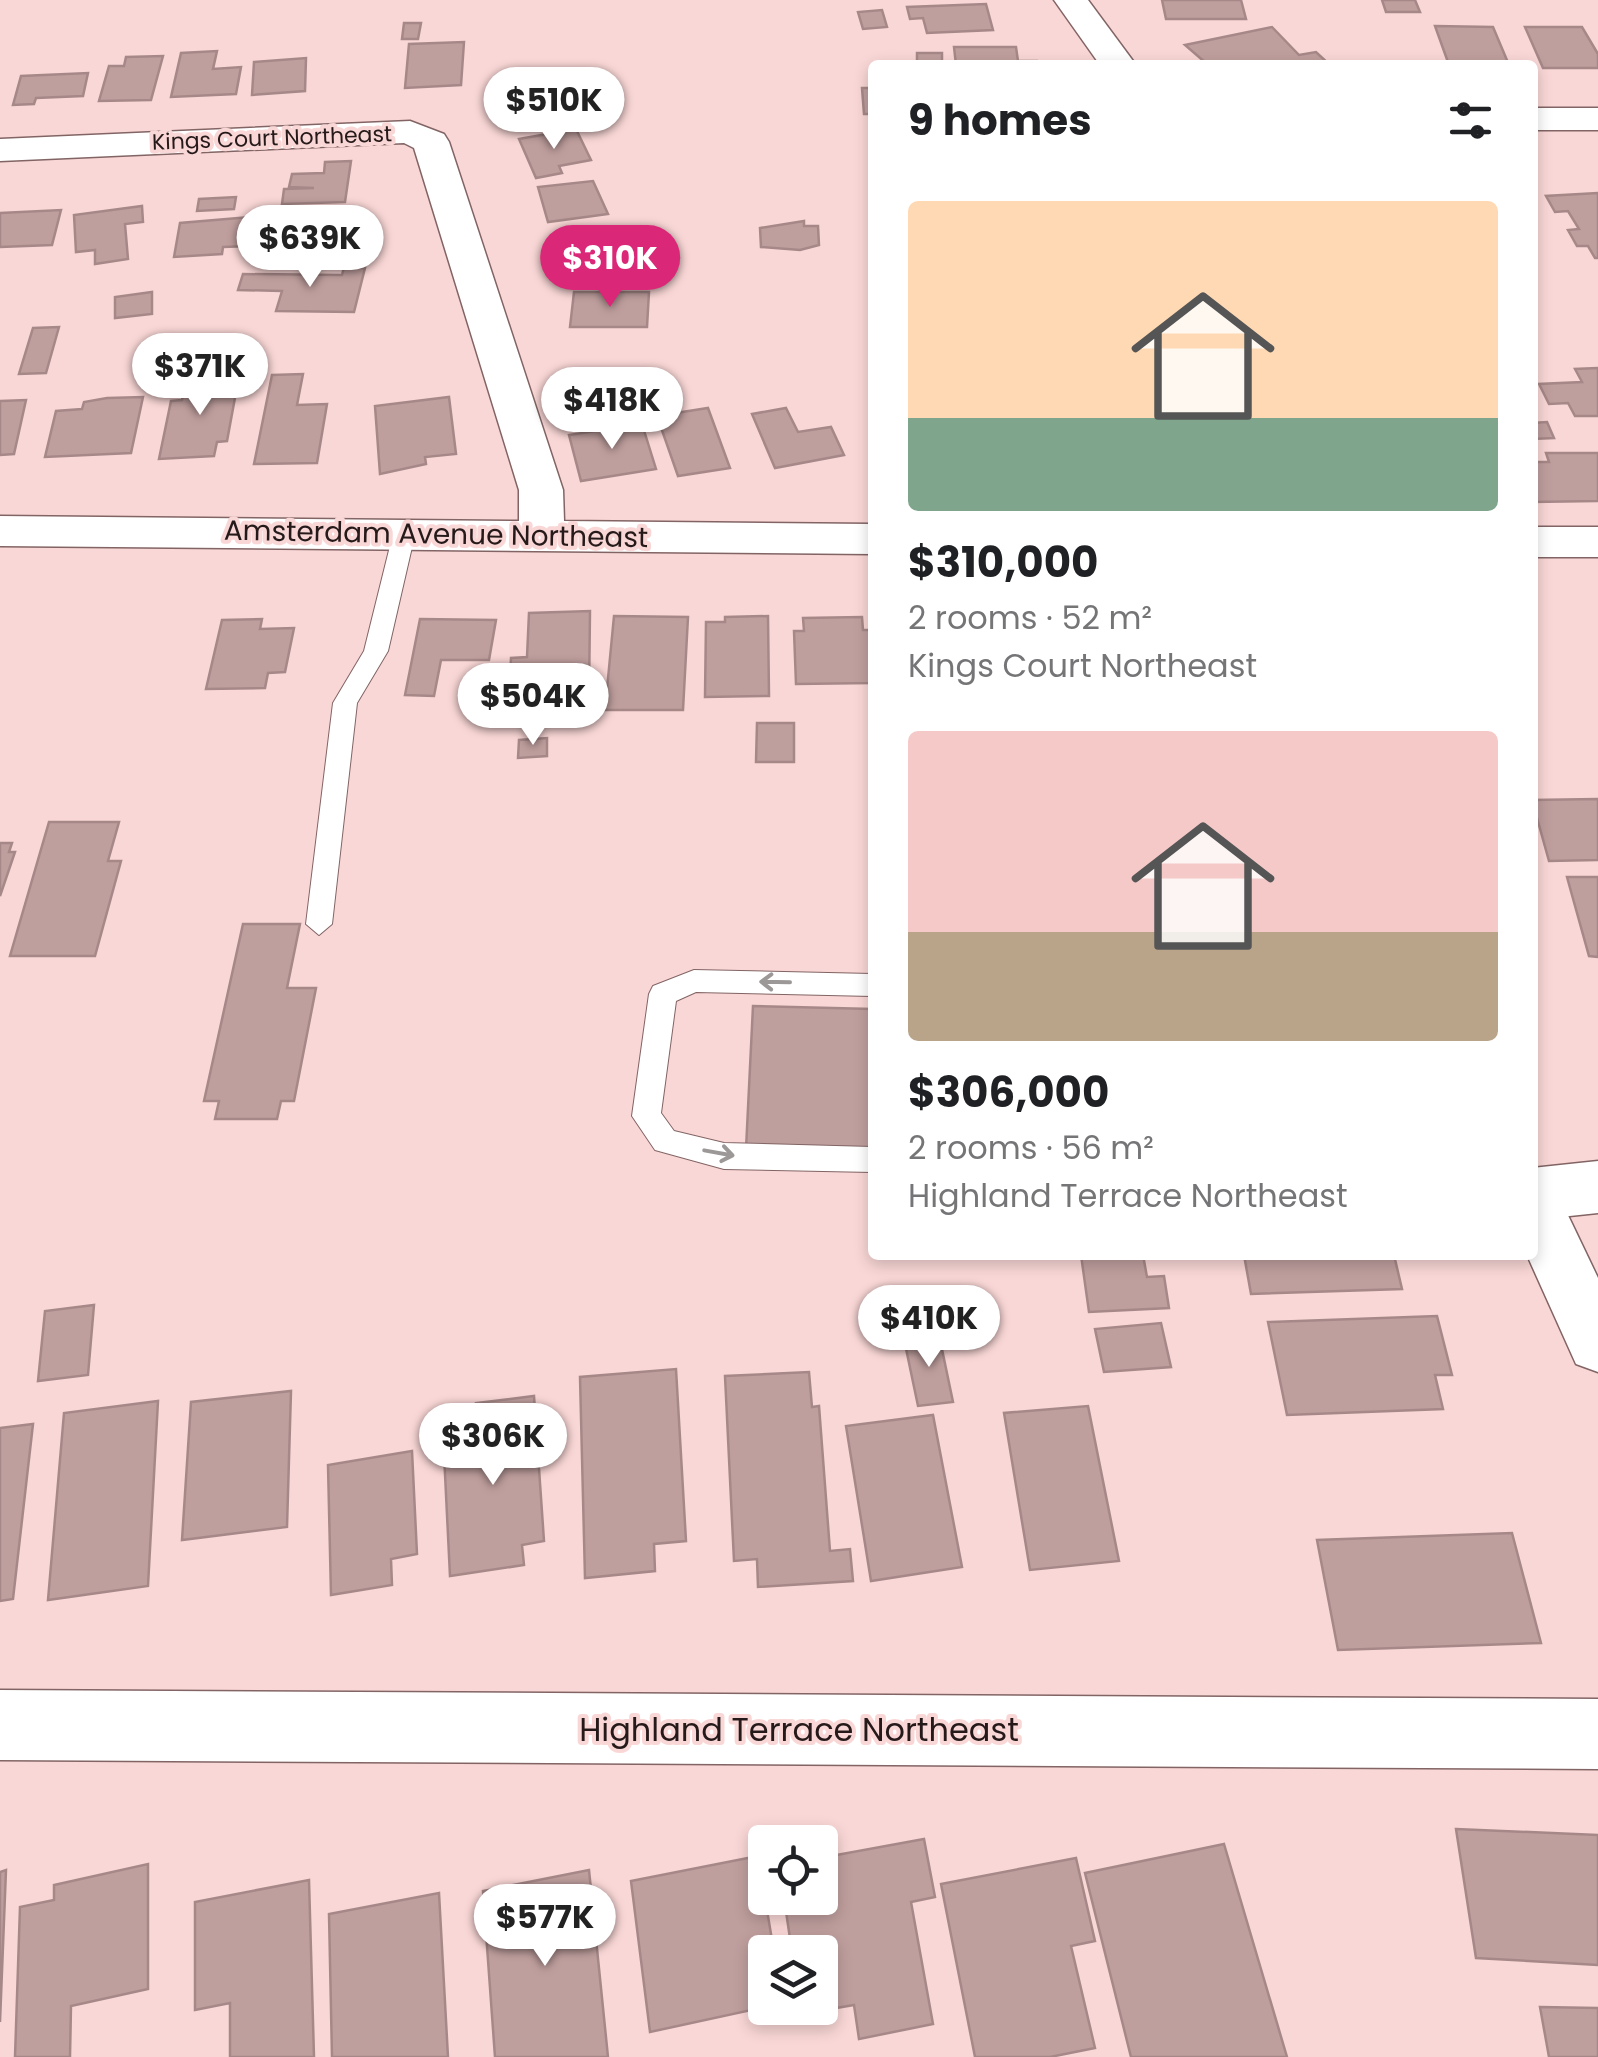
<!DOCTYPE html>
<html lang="en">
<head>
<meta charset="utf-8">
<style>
  body { margin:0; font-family:Poppins,sans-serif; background:#f6f6f6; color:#202124; height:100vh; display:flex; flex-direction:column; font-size:38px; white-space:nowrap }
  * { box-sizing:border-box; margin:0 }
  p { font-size:32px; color:#757577 }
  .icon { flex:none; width:55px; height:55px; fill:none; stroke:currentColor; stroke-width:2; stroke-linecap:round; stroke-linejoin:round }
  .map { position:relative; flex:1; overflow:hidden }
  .side { position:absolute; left:868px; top:60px; width:670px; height:1200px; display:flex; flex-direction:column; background:#fff; border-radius:10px; box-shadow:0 5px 15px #0003 }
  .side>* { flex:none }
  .fabs { position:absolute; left:748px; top:1825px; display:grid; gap:20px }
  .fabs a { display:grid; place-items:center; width:90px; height:90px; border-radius:10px; background:#fff; box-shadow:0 5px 15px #0003; font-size:50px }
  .price { position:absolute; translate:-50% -85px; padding:0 22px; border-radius:35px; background:#fff; color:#222; font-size:32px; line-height:65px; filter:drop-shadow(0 2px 5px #0008) }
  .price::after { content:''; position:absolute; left:50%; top:60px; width:30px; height:22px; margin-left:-15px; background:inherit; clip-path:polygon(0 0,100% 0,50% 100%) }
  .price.on { background:#db2777; color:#fff }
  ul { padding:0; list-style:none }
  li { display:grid; align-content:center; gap:20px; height:530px; padding:0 40px }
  li span { display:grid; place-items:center; height:310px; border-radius:10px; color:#555 }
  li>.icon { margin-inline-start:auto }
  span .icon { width:180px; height:180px; fill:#fffc; stroke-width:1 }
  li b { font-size:42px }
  h2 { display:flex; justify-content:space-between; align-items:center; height:120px; padding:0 40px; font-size:42px }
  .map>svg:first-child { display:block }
</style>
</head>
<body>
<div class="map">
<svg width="1598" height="2057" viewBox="0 0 1598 2057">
  <rect width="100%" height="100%" fill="#f9d7d6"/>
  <g fill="#bf9f9e" stroke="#a78888" stroke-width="2.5">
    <polygon points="1162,0 1241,0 1246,19 1166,19"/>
    <polygon points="1382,0 1415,0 1420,12 1386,12"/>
    <polygon points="986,4 993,30 927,33 923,18 910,19 907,7"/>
    <polygon points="882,10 887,27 863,29 858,12"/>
    <polygon points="404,23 421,23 418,39 402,39"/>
    <polygon points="1435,26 1493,27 1509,65 1449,65"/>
    <polygon points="1272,27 1299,55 1316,52 1330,65 1207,64 1185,45"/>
    <polygon points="1525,27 1582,27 1598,54 1598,68 1543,68"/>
    <polygon points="464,42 461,85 405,88 409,44"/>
    <polygon points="954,47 1016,47 1018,61 1037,61 1038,65 956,65"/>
    <polygon points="217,51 213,69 241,67 236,94 171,97 181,53"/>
    <rect x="917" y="53" width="25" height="12"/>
    <polygon points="163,56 151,100 99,101 109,66 124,66 126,57"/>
    <polygon points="306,58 305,91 252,95 254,62"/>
    <polygon points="88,73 83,96 36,98 34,104 13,105 21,76"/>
    <polygon points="553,82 569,115 514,125 502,91"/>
    <polygon points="862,88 872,88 872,114 864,114"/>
    <polygon points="576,129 591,160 559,166 562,173 536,178 519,139"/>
    <polygon points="351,161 345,202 282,204 284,189 314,188 289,187 292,174 324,173 325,162"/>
    <polygon points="593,181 608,214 548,222 538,187"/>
    <polygon points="1598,193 1598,258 1595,258 1588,246 1577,246 1568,230 1579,229 1568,211 1555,212 1546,196"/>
    <polygon points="236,197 234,209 197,211 199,199"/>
    <polygon points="142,206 143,222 125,224 128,259 95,264 95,250 76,252 74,215"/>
    <polygon points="61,210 52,245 0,247 0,213"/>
    <polygon points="273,215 270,238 251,239 250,246 223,247 222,254 174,257 180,223"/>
    <polygon points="804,221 804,226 818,226 819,245 800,250 761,247 760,228"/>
    <polygon points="570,247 665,248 663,271 656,271 655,284 568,283"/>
    <polygon points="344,267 365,268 354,312 276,311 282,291 238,290 243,274 342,275"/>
    <polygon points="152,292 152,314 115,318 115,297"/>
    <polygon points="574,292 649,292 647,327 570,327"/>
    <polygon points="59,327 46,373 19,374 33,328"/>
    <polygon points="1598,368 1598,416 1575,416 1568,403 1549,404 1539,384 1582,382 1575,369"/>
    <polygon points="303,374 297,405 327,404 317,463 254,464 272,375"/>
    <polygon points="239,376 227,441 217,442 214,456 159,459 171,401 182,400 187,378"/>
    <polygon points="143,397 131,453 45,457 56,411 82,409 84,402 107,398"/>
    <polygon points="449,397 456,454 425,457 426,464 380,474 375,406"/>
    <polygon points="26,400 14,454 0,455 0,401"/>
    <polygon points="708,408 730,468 678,476 657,416"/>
    <polygon points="786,408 798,432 831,427 844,455 775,468 752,414"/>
    <polygon points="1547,422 1554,438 1532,439 1532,423"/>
    <polygon points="642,424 656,469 581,481 569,435"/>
    <polygon points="1546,453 1598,453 1598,501 1532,502 1532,462 1549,462"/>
    <polygon points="590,611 589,695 509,698 511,658 527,657 529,613"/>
    <polygon points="614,616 688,617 683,710 605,710"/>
    <polygon points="768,616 769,696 705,697 706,622 725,622 725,617"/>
    <polygon points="862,617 863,630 872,630 872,683 796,684 794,631 804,631 803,618"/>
    <polygon points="262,619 260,629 294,628 285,672 268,673 265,688 206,689 222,620"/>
    <polygon points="420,619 496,620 489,660 441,660 434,696 405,695"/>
    <polygon points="757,723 794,723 794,762 756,762"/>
    <polygon points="547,738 547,756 518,758 519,740"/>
    <polygon points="1598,799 1598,860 1549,861 1532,800"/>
    <polygon points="49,822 119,822 108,861 121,861 95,956 10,956"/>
    <polygon points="0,843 12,843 9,852 15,852 0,896"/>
    <polygon points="1567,877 1598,877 1598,957 1589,956"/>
    <polygon points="243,924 300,924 287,988 316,988 294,1101 281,1101 277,1119 215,1119 219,1101 204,1101"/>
    <polygon points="753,1006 872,1009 872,1152 746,1149"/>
    <polygon points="1081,1255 1143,1255 1147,1277 1164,1276 1169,1308 1089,1312"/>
    <polygon points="1244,1255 1394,1255 1402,1289 1251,1294"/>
    <polygon points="94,1305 88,1375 38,1381 45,1311"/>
    <polygon points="1437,1316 1452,1375 1435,1375 1443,1409 1287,1415 1268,1322"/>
    <polygon points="1161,1323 1171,1367 1104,1372 1095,1329"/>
    <polygon points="939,1335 953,1402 918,1406 904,1339"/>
    <polygon points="676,1369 686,1541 654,1544 655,1571 585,1578 580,1377"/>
    <polygon points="809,1372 812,1407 819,1406 830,1551 850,1549 853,1581 758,1587 757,1559 734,1561 725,1376"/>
    <polygon points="291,1391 287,1527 182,1540 191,1402"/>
    <polygon points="534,1396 544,1541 522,1545 524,1565 450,1576 443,1433 478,1428 476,1403"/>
    <polygon points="158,1401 148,1586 48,1600 64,1413"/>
    <polygon points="1088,1406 1119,1561 1030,1570 1004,1413"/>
    <polygon points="933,1415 962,1567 871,1581 846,1426"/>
    <polygon points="33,1424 13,1599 0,1601 0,1428"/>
    <polygon points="412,1451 417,1554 391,1559 392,1585 331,1595 328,1465"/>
    <polygon points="1512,1533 1541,1643 1338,1650 1317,1540"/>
    <polygon points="1456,1829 1598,1835 1598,1965 1476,1958"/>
    <polygon points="924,1839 935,1897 911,1902 933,2024 859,2039 854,2005 801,2014 800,2008 820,2008 820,1952 792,1952 784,1898 820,1898 820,1858"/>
    <polygon points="1224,1844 1287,2057 1131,2057 1085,1873"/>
    <polygon points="758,1856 774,1952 765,1952 765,2007 650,2032 631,1881"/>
    <polygon points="1076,1858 1095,1941 1071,1946 1095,2048 1050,2057 975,2057 941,1884"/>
    <polygon points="148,1864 148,1989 71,2006 70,2057 15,2057 20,1907 54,1900 54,1885"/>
    <polygon points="6,1870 0,2022 0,1872"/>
    <polygon points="589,1870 608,2057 495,2057 483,1891"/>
    <polygon points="309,1880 314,2057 230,2057 230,2003 195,2010 195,1902"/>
    <polygon points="439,1893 448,2057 332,2057 329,1914"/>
    <polygon points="1540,2007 1598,2008 1598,2057 1549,2057"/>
  </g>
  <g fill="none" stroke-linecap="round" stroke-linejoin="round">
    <g stroke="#826464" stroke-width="2">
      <g id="lane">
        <polygon points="404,526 415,534 388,651 357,703 332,924 319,935 306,924 333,703 364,651 393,534"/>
        <polygon points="694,970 872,974 872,996 696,992 676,1001 661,1113 674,1131 724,1143 872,1147 872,1172 724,1169 655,1150 632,1116 649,994 653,986"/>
      </g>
    </g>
    <g stroke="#826464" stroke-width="3">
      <g id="street">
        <rect x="1532" y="108" width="66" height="22"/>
        <polygon points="410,121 444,134 449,142 563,490 564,521 872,524 872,554 0,546 0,516 519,521 519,490 414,148 404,143 0,161 0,139"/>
        <rect x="1532" y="527" width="66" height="30"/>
        <polygon points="1598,1161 1598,1213 1532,1220 1532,1168"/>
        <polygon points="0,1690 1598,1699 1598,1769 0,1760"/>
      </g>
    </g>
    <g stroke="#826464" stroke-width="3">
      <g id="secondary">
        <polygon points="1054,0 1088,0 1136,65 1100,65"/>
        <polygon points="1532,1176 1553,1184 1598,1278 1598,1372 1576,1364 1527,1255 1532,1255"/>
      </g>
    </g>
    <use href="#lane" fill="#fff" fill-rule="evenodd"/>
    <use href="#street" fill="#fff" fill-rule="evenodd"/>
    <use href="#secondary" fill="#fff" fill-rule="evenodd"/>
  </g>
  <defs><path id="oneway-shaft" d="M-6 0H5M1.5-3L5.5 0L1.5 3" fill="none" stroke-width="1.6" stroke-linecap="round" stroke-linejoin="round" transform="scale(2.5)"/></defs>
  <g stroke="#9d9898">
    <use href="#oneway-shaft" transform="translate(775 982) rotate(-179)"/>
    <use href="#oneway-shaft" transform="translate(719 1153) rotate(10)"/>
  </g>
  <g text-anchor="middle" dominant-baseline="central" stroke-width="8" stroke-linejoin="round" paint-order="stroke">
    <g font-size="22" fill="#251919" stroke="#f9d7d6">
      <text transform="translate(272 138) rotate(-2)">Kings Court Northeast</text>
    </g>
    <g font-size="28" fill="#251919" stroke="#f9d7d6">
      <text transform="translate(436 534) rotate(1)">Amsterdam Avenue Northeast</text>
    </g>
    <g font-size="32" fill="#251919" stroke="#f9d7d6">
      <text x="799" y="1729">Highland Terrace Northeast</text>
    </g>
  </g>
</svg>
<div class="fabs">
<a><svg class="icon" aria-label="locate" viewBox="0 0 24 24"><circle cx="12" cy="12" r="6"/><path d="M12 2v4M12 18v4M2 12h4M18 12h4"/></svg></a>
<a><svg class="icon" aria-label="layers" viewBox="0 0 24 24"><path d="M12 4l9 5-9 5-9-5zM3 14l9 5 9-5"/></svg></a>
</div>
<b class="price" style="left:554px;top:152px">$510K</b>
<b class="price" style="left:310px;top:290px">$639K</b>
<b class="price on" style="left:610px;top:310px">$310K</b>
<b class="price" style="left:200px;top:418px">$371K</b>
<b class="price" style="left:612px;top:452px">$418K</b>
<b class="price" style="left:533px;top:748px">$504K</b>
<b class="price" style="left:929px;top:1370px">$410K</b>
<b class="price" style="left:493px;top:1488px">$306K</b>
<b class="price" style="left:545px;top:1969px">$577K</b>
<section class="side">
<h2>9 homes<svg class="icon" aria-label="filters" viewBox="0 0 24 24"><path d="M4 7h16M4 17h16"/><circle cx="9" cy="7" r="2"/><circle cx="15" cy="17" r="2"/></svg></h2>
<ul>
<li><span style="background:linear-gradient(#ffd9b3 70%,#7fa58c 0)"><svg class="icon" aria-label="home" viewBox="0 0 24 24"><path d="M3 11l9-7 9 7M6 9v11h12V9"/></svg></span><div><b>$310,000</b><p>2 rooms · 52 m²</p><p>Kings Court Northeast</p></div></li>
<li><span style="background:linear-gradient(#f6c9c9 65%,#b9a48a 0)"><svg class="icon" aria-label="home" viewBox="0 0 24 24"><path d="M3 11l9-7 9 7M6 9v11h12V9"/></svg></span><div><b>$306,000</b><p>2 rooms · 56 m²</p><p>Highland Terrace Northeast</p></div></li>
</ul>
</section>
</div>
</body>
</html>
